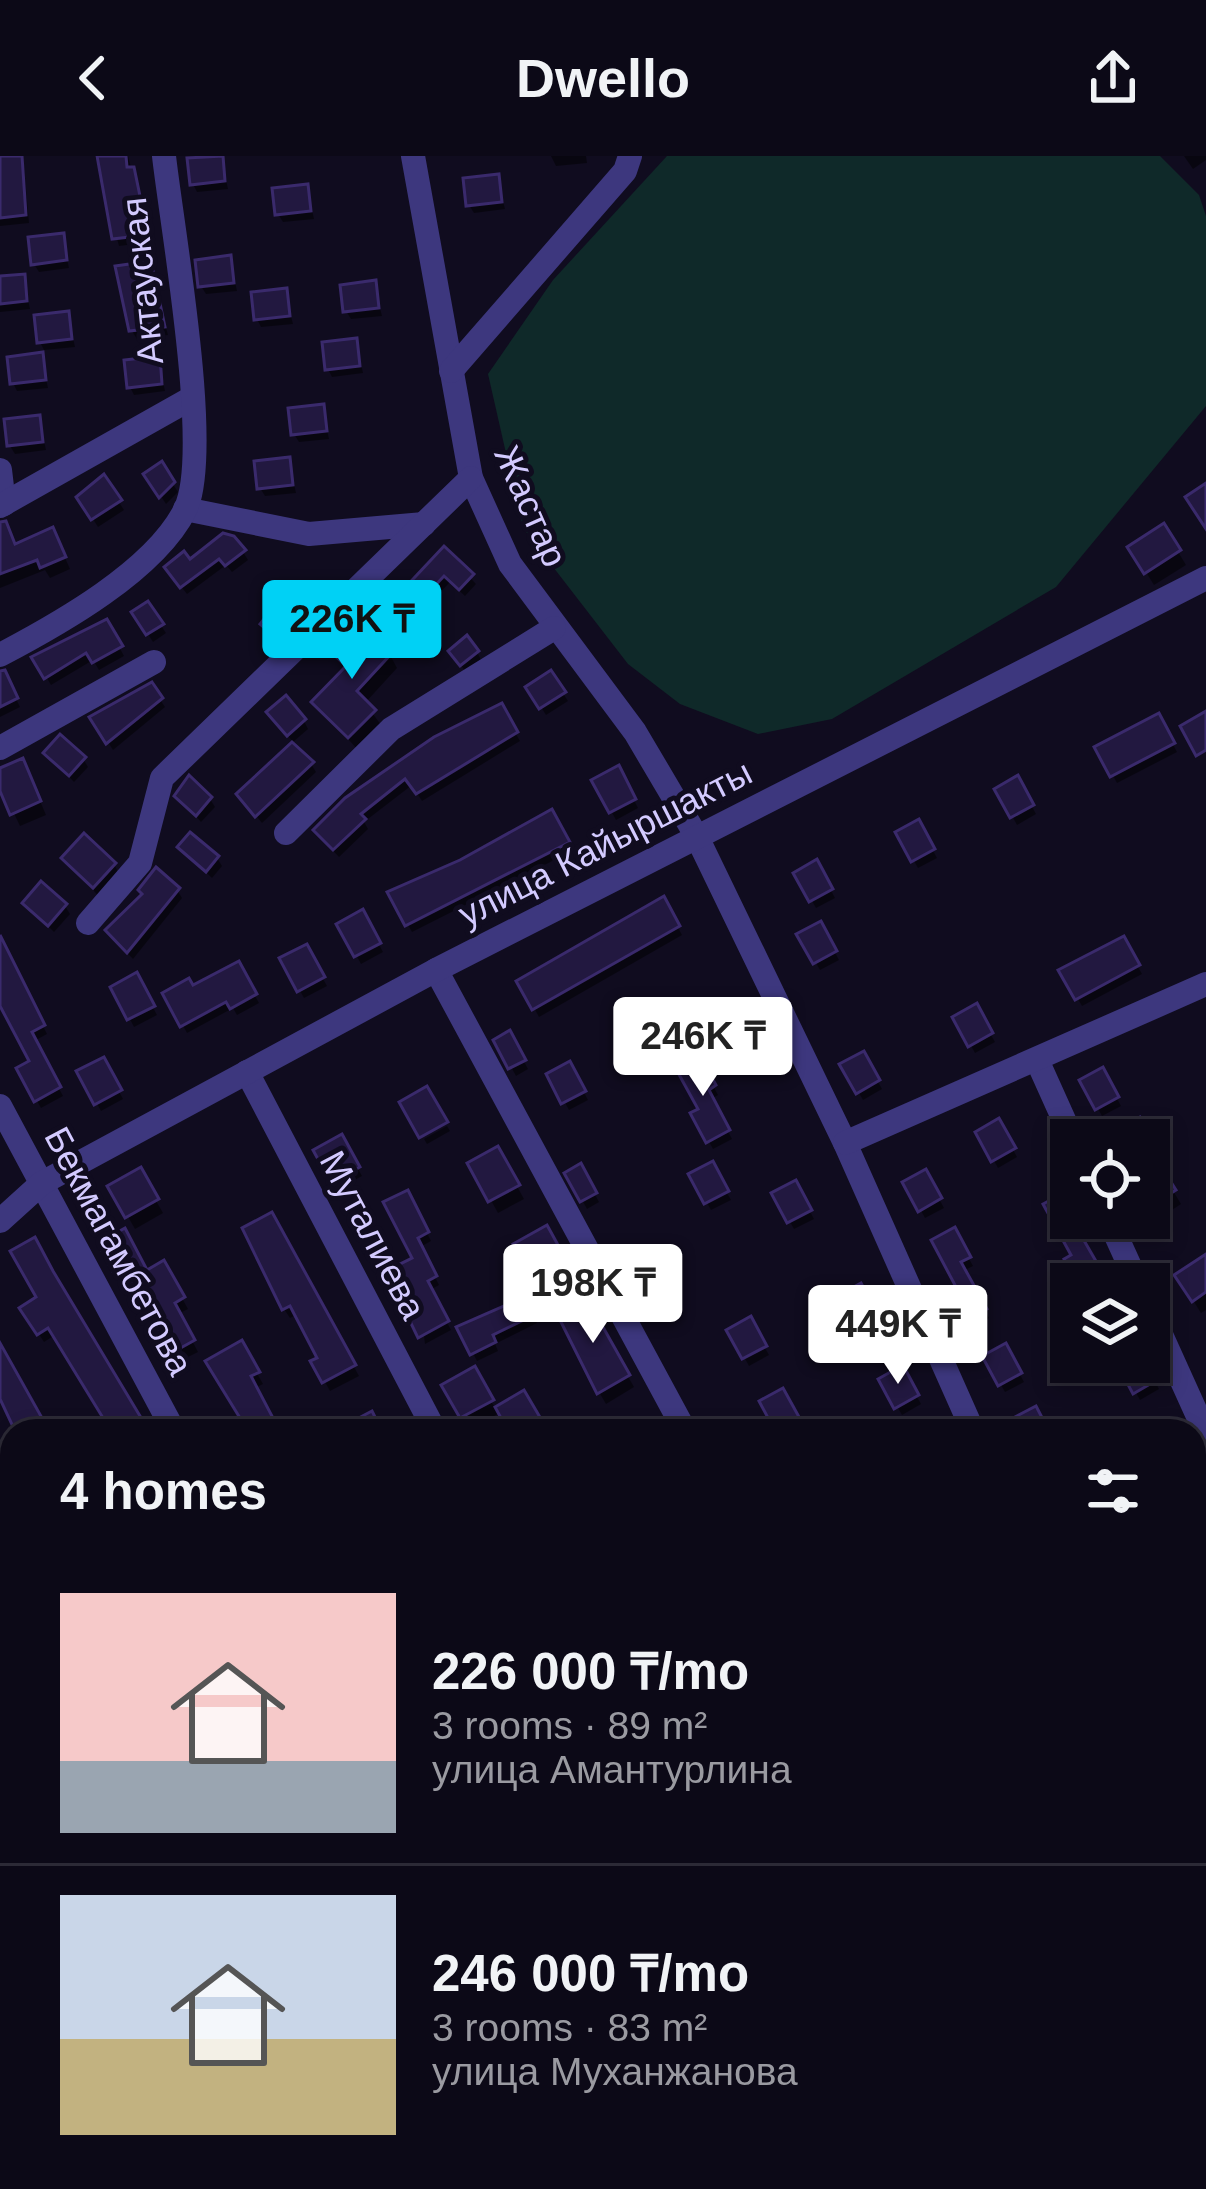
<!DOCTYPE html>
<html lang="en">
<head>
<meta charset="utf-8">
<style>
  body { margin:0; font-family:Arial,sans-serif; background:#1a1724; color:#f1f3f6; height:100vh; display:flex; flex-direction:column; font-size:45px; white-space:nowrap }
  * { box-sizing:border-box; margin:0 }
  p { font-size:39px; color:#9a9aa1 }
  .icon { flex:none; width:66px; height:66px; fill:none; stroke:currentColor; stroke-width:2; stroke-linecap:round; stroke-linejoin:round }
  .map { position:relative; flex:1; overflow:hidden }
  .drawer { position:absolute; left:0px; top:1263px; width:1206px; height:771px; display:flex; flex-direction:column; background:#0c0917; border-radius:36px 36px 0 0; box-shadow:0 6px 18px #0003,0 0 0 3px #2c2a36 }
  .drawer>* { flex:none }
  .buttons { position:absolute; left:1050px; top:963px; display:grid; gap:24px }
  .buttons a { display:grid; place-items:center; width:120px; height:120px; border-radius:0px; background:#0c0917; box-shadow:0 6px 18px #0003,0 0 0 3px #2c2a36; font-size:60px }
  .price { position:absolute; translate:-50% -102px; padding:0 27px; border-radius:12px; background:#fff; color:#222; font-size:39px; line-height:78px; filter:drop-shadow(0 3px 6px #0008) }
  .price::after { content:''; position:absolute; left:50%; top:72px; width:36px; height:27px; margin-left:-18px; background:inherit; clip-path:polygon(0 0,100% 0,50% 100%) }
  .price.current { background:#00d1f5; color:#111 }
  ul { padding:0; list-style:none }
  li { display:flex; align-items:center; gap:36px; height:300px; padding:0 60px }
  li+li { border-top:3px solid #2c2a36 }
  li span { display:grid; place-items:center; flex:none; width:336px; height:240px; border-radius:0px; color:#555 }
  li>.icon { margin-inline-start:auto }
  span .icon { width:144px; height:144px; fill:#fffc; stroke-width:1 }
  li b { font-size:51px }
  h2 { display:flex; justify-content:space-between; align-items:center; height:144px; padding:0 60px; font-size:51px }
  header { display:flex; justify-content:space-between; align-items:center; height:156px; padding:0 60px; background:#0c0917; font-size:54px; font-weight:800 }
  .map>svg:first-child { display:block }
</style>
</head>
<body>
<header><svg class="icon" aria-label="back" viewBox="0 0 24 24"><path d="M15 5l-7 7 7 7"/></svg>Dwello<svg class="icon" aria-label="share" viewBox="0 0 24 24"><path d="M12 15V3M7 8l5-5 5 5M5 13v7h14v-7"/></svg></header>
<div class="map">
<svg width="1206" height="2033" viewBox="0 0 1206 2033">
  <rect width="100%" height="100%" fill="#100c1f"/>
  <g fill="#0f2929">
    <polygon points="667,0 1160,0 1199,39 1206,60 1206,250 1056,431 832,563 758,578 680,548 628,508 523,372 488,218 553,124"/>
    <polygon points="0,1760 12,1781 12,2022 149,2022 155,2033 0,2033"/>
  </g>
  <g fill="#0007">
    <polygon points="0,0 23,0 29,67 0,70"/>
    <polygon points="95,0 128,0 150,86 119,90"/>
    <polygon points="551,0 586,0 587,7 556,10"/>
    <polygon points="1184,0 1206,0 1206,4 1193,13"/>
    <polygon points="221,1 228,33 197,36 193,28"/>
    <polygon points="497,21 505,53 474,57 469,49"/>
    <polygon points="307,31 314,63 283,66 278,58"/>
    <polygon points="62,80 69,112 39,116 34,108"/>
    <polygon points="230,103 237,135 206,138 201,130"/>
    <polygon points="149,109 168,179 137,183 132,175"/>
    <polygon points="23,121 30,153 0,156 0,123"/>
    <polygon points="374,128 382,160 351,163 346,155"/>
    <polygon points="285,136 293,168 261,171 257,163"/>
    <polygon points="68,159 75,191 44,194 40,186"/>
    <polygon points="356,185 363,217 332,221 328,213"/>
    <polygon points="41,200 48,232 17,235 13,227"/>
    <polygon points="158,203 165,235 134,239 130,231"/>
    <polygon points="322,251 329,283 299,286 294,278"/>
    <polygon points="39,262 46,294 15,298 10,290"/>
    <polygon points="289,304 296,337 265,340 260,332"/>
    <polygon points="161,310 178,336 166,348 147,319"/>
    <polygon points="104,323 124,354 98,371 80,342"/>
    <polygon points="1163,371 1186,409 1154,429 1131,392"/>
    <polygon points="0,378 15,391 58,386 70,413 50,422 45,414 0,432"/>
    <polygon points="444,394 476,428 465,440 450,426 422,456 405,436"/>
    <polygon points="243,396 248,404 232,416 226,409 187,438 172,419 190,407"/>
    <polygon points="147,449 166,477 153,486 135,457"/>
    <polygon points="106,467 124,500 99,514 93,504 51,529 35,502"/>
    <polygon points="263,468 295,468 300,476 285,491"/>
    <polygon points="477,496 481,504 466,516 456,503"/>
    <polygon points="337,499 390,499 397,512 365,547 381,569 357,593 315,546 346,515"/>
    <polygon points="4,518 20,551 0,561 0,520"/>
    <polygon points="550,518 568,545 546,559 529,532"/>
    <polygon points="151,530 165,551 113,594 93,562"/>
    <polygon points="500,551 520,585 422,645 412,629 364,666 368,673 339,701 321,682"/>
    <polygon points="1158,561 1177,596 1117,627 1098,592"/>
    <polygon points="275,564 304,565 308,573 293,586"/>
    <polygon points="47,597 83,603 88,611 74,626"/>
    <polygon points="311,608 316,616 262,667 245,646"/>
    <polygon points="618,613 638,652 616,664 595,625"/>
    <polygon points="0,615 29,619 46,659 20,670 0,628"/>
    <polygon points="1017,623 1036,658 1017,669 998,634"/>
    <polygon points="178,640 210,643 215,651 201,666"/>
    <polygon points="551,657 572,695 412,776 391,738"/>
    <polygon points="918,667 937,702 918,712 899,678"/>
    <polygon points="181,692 217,702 222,710 212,722"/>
    <polygon points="65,702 114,708 121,722 101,743"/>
    <polygon points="816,707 835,742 816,752 797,718"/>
    <polygon points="177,734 182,742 133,803 113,782 145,740"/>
    <polygon points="663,744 682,779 539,861 520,826"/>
    <polygon points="25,747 65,750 70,758 54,776"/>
    <polygon points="362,757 383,796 361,808 340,769"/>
    <polygon points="820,769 839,804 820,814 801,780"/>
    <polygon points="1123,784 1142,818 1082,850 1062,815"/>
    <polygon points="2,789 47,878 34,885 63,940 41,952 20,914 33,906 0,840"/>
    <polygon points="306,792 327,830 304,842 283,804"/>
    <polygon points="238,809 259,847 237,859 233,852 187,877 166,838 192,833"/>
    <polygon points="136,820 157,859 134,871 114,832"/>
    <polygon points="975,851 995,886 975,897 956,862"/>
    <polygon points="509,878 528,913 516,920 497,885"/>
    <polygon points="863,899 882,933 863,944 843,909"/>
    <polygon points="699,904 718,939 711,943 732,983 713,993 694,958 702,954"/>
    <polygon points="103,905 123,943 101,955 80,916"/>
    <polygon points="569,909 588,944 569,954 550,919"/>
    <polygon points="1102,915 1121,950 1102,960 1083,925"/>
    <polygon points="1139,965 1162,1003 1156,1007 1181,1048 1149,1069 1145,1062 1149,1062 1149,984 1110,984"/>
    <polygon points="998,966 1017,1001 998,1012 979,977"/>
    <polygon points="447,970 450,975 427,988 424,983"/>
    <polygon points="341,982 362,1020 338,1033 317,995"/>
    <polygon points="497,994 524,1043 498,1057 471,1008"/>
    <polygon points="711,1009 731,1044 711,1054 692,1020"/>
    <polygon points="580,1011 599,1046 587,1053 568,1018"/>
    <polygon points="139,1015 163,1057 135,1073 111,1031"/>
    <polygon points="925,1017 944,1052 925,1062 906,1027"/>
    <polygon points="795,1028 814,1063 794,1073 775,1039"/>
    <polygon points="407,1038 431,1085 420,1091 439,1129 430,1134 451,1174 425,1188"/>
    <polygon points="1071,1046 1071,1062 1079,1062 1086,1074 1079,1078 1105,1128 1080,1128 1075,1100 1047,1049"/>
    <polygon points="271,1060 359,1220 330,1235 314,1206 321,1203 298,1158 290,1162 284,1153"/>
    <polygon points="546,1073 566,1109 537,1125 517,1089"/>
    <polygon points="954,1075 973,1110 963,1115 989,1162 970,1173 950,1138 960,1132"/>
    <polygon points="634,1099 653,1134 636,1143 617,1108"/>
    <polygon points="1206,1102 1206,1154 1201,1157 1178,1120"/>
    <polygon points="135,1107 146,1118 163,1108 188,1153 178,1158 198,1196 176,1207 128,1121 122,1124 117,1117"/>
    <polygon points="860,1131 879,1166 860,1176 841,1142"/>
    <polygon points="40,1142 147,1275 110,1275 55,1179 44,1186 23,1153"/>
    <polygon points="526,1144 537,1167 495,1188 498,1195 477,1205 460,1172"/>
    <polygon points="585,1145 634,1231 606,1248 578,1200"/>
    <polygon points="749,1164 769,1199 749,1210 730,1175"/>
    <polygon points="240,1188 263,1228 255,1232 275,1275 249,1275 209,1206"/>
    <polygon points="1005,1191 1024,1226 1005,1236 986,1202"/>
    <polygon points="0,1197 6,1203 44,1271 18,1275 0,1237"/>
    <polygon points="1126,1206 1145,1206 1159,1233 1140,1244 1121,1209"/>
    <polygon points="901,1213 921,1248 902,1259 882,1224"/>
    <polygon points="474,1215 496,1254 523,1238 543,1273 512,1275 501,1256 470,1274 446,1231"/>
    <polygon points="782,1236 801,1270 793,1275 779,1275 763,1246"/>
    <polygon points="7,1307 12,1315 12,1409 0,1389 0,1374 9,1369 0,1353 0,1311"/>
    <polygon points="1194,1354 1206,1376 1206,1385 1194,1392"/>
    <polygon points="3,1513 12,1530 12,1559 0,1565"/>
    <polygon points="1206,1795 1206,1838 1194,1817 1194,1802"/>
    <polygon points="1194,1952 1206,1971 1206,2013 1194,1995"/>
    <polygon points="399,2022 425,2022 429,2033 403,2033"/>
    <polygon points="486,2022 513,2022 490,2031"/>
    <polygon points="733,2022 766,2022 770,2033 738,2033"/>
    <polygon points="854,2022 885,2022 891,2033 860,2033"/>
    <polygon points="998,2022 1030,2022 1035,2033 992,2033 989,2027"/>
  </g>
  <g fill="#221840" stroke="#3a2a6c" stroke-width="3">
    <polygon points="0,0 22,0 26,59 0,62"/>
    <polygon points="97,0 126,0 127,11 134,11 148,79 112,83"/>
    <polygon points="223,0 225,25 190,29 187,2"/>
    <polygon points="499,18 502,46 466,50 463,22"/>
    <polygon points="308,28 311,55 275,59 272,32"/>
    <polygon points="64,77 67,104 31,109 28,81"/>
    <polygon points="231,99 234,127 198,131 195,104"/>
    <polygon points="151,105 165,171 129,175 115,110"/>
    <polygon points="25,118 27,145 0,148 0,120"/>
    <polygon points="376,124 379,152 343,156 340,129"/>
    <polygon points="287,132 290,160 254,164 251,136"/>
    <polygon points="69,155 72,183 37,187 34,159"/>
    <polygon points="357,182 360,210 325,214 322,186"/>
    <polygon points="43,196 46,224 10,228 7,201"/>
    <polygon points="160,200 162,228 127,232 124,204"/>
    <polygon points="324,248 327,275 291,279 288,252"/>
    <polygon points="40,259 43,286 7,290 4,263"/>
    <polygon points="290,301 293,329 257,333 254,305"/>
    <polygon points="162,305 175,326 159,342 143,318"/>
    <polygon points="104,318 122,344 91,364 76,341"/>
    <polygon points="1206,327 1206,373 1185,341"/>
    <polygon points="6,365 15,388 53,371 66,401 40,412 37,404 0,418 0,366"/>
    <polygon points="1164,367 1181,394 1144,418 1127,391"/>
    <polygon points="223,377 234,380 246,394 225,410 219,403 180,432 164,411 184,395 190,403"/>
    <polygon points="444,390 474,418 459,434 444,420 416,450 401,436"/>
    <polygon points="148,445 164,468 146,479 131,456"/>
    <polygon points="276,448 298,466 280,485 260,468"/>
    <polygon points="107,463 123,490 92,507 86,497 44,523 31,501"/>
    <polygon points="361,469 392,497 357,535 376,554 348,582 311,546 346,510 334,499"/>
    <polygon points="467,479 479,495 460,510 448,495"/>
    <polygon points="5,514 18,542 0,551 0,515"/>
    <polygon points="551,514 566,536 539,553 525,531"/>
    <polygon points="152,526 163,542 106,588 89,561"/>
    <polygon points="286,539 306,563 287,580 266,556"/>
    <polygon points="502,547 518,576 416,638 405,623 361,658 366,663 333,694 313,674 345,642 434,581"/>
    <polygon points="1206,555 1206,594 1196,600 1180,570"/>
    <polygon points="1159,557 1175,587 1110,621 1094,591"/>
    <polygon points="60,578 86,601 69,620 43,597"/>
    <polygon points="292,586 314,606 255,661 236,638"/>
    <polygon points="23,602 41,645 10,659 0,635 0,612"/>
    <polygon points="619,609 636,643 609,657 591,624"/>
    <polygon points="189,619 212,641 196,660 174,640"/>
    <polygon points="1018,619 1034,649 1010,662 994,633"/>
    <polygon points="552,653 570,686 405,770 387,736 460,704"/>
    <polygon points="919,663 935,693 911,706 895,676"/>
    <polygon points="190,676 219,700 206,716 177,691"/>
    <polygon points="84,677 116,707 93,732 61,702"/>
    <polygon points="817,703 833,733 809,746 793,717"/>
    <polygon points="156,711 180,732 127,797 105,774 142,738 138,734"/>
    <polygon points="41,725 67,748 48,770 22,747"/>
    <polygon points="664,740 680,770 532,854 516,825"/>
    <polygon points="363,753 381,787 354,801 336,768"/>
    <polygon points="821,765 837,795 813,808 796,778"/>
    <polygon points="0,779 45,869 32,876 61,931 34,946 16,912 29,905 0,850"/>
    <polygon points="1124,780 1140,809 1075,844 1058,814"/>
    <polygon points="307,788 325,821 297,836 279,802"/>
    <polygon points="239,805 257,838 230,853 226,846 180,871 162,837 189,822 193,829"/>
    <polygon points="137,816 155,850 127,864 110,831"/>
    <polygon points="977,847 993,877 968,891 952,861"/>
    <polygon points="510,874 526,904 508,913 493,884"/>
    <polygon points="864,895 880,924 856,938 839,908"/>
    <polygon points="700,900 716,929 709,934 730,974 706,987 690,957 698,953 676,913"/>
    <polygon points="104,901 122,934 94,949 76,915"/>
    <polygon points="570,905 586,935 561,948 546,918"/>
    <polygon points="1103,911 1119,941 1095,954 1079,924"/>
    <polygon points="427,930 448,966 419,982 399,946"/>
    <polygon points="1140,961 1155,984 1105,984"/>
    <polygon points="999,962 1016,992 991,1006 975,976"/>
    <polygon points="342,978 360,1011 331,1027 313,994"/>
    <polygon points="498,990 520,1029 488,1046 467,1007"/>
    <polygon points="1149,991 1176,1034 1149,1051"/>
    <polygon points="713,1005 729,1035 704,1048 688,1018"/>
    <polygon points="581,1007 597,1037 580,1046 564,1017"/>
    <polygon points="141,1011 159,1043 125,1062 107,1030"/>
    <polygon points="926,1013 942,1042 918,1056 902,1026"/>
    <polygon points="796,1024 812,1054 787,1067 771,1037"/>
    <polygon points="1071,1033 1071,1062 1104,1119 1089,1128 1078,1128 1064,1103 1071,1099 1043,1048"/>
    <polygon points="408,1034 429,1076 418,1082 437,1120 428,1125 449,1165 418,1182 386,1115 412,1102 383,1046"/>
    <polygon points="272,1056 356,1209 322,1227 310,1205 317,1202 290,1150 282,1154 242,1072"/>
    <polygon points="547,1069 564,1100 530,1119 513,1088"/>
    <polygon points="955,1071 971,1101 961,1106 987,1153 962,1166 946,1137 956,1131 931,1084"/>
    <polygon points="125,1072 147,1114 164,1104 185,1141 175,1147 195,1184 168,1199 120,1112 113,1116 98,1087"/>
    <polygon points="35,1081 53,1115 149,1275 111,1275 48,1172 37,1179 19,1152 36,1141 10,1095"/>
    <polygon points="635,1095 651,1125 629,1137 613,1107"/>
    <polygon points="1206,1098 1206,1136 1192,1146 1174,1119"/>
    <polygon points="861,1127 877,1157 853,1170 837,1140"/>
    <polygon points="527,1140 536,1158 493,1179 496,1186 470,1199 456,1171"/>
    <polygon points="586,1141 630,1219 597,1238 557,1158"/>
    <polygon points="751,1160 767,1190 742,1203 726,1174"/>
    <polygon points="242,1184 260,1216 251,1220 273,1262 248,1275 205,1205"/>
    <polygon points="0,1187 42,1262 15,1275 0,1243"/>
    <polygon points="1006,1187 1022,1217 998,1230 982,1200"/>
    <polygon points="1116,1206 1147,1206 1157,1224 1133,1238"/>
    <polygon points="903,1209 919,1239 894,1253 878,1223"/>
    <polygon points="475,1210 494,1244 460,1262 441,1229"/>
    <polygon points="783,1232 799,1261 775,1275 759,1245"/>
    <polygon points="524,1234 541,1263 508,1275 495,1251"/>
    <polygon points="1036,1250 1049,1275 1018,1275 1011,1263"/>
    <polygon points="372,1255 382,1275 334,1275"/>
  </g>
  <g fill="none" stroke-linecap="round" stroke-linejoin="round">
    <g stroke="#3d377e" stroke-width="24">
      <polyline points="413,0 471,322 510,408 635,576 697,681 845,987 973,1275"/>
      <polyline points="451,215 625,15 630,0"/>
      <polyline points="0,314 4,348"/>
      <polyline points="0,350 190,243"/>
      <polyline points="185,353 309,378 424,368"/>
      <path d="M0 499C59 468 154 415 185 354 213 298 172 72 164 0"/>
      <polyline points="0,592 154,506"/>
      <polyline points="286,677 391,573 554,472"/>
      <polyline points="88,767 140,707 162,622 471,322"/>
      <polyline points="436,814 685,1275"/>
      <polyline points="1037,904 1073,984"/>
      <polyline points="247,916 435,1275"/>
      <polyline points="0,950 174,1275"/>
      <polyline points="845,987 1206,828"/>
      <polyline points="1108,1062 1138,1128"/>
      <polyline points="0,1065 42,1027 436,814 1206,422"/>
      <polyline points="1149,1152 1206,1278"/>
      <polyline points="0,1461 12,1475"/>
      <polyline points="1194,1510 1206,1504"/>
      <polyline points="0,1684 12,1703"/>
      <polyline points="1194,1894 1206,1918"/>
      <polyline points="189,2022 194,2033"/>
      <polyline points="345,2022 350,2033"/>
      <polyline points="543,2022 548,2033"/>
      <polyline points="816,2022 821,2033"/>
      <polyline points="1061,2022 1066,2033"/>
    </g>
  </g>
  <g text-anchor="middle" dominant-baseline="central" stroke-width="10" stroke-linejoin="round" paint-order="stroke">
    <g font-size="36" fill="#d3caff" stroke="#100c1f">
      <text transform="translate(142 125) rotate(-96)">Актауская</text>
      <text transform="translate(531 350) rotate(66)">Жастар</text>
      <text transform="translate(605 687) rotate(-27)">улица Кайыршакты</text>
      <text transform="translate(373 1079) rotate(62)">Муталиева</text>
      <text transform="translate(119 1095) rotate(62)">Бекмагамбетова</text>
    </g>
  </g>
</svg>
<div class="buttons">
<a><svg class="icon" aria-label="locate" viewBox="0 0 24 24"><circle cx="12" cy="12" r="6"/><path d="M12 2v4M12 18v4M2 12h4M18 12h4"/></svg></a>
<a><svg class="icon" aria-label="layers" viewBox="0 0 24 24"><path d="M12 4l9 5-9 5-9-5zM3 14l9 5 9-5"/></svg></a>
</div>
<b class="price current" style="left:352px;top:526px">226K ₸</b>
<b class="price" style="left:703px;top:943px">246K ₸</b>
<b class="price" style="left:593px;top:1190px">198K ₸</b>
<b class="price" style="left:898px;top:1231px">449K ₸</b>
<section class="drawer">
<h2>4 homes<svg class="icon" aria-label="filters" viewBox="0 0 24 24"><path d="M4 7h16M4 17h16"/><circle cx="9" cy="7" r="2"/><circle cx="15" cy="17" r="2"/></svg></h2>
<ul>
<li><span style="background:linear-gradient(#f6c9c9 70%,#9aa5b1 0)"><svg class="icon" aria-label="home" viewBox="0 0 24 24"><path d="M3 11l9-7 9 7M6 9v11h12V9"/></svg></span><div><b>226 000 ₸/mo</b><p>3 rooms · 89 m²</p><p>улица Амантурлина</p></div></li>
<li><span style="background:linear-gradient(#c9d6e8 60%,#c2b280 0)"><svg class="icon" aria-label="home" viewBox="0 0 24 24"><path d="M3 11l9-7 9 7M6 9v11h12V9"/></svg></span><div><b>246 000 ₸/mo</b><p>3 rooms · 83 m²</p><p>улица Муханжанова</p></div></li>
</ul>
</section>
</div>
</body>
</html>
